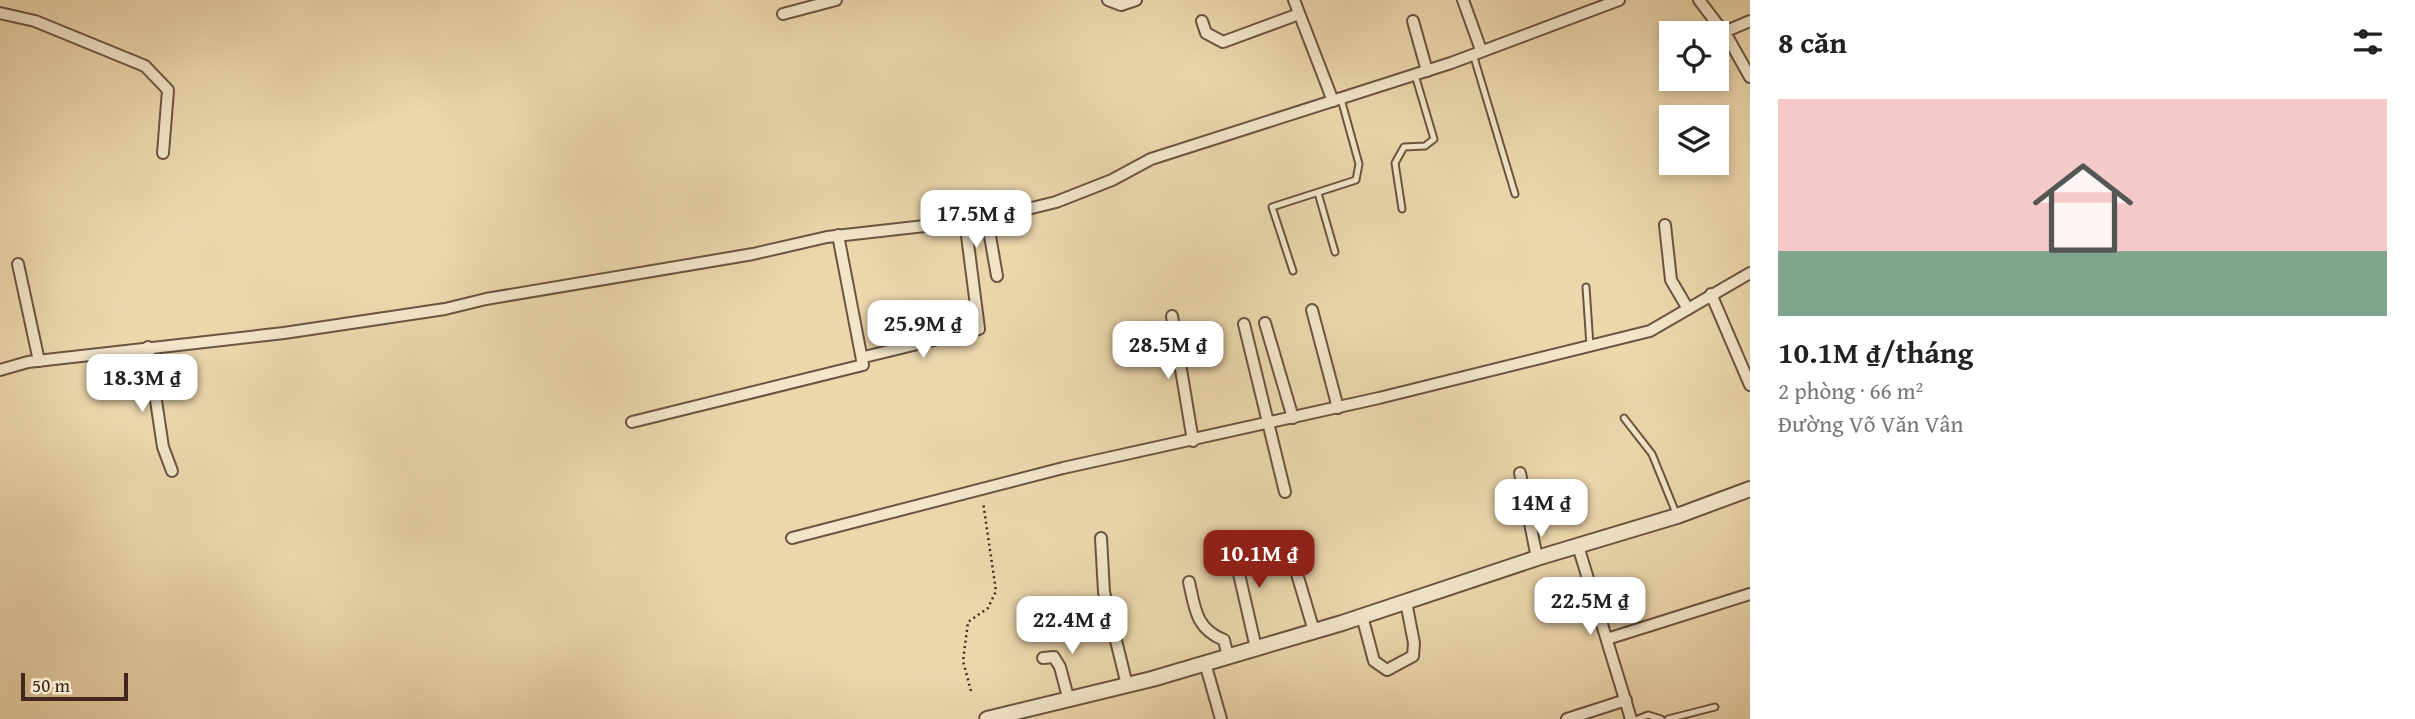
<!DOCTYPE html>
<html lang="vi">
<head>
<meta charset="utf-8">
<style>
  body { margin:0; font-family:"Gentium Book Plus",serif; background:#f2f2f2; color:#222; height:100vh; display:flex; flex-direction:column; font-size:26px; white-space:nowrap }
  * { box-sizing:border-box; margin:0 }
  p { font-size:23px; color:#767676 }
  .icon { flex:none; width:38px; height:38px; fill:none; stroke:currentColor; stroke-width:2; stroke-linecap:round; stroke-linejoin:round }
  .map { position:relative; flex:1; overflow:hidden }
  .panel { display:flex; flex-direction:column; background:#fff; width:665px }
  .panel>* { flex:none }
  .buttons { position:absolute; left:1659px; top:21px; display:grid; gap:14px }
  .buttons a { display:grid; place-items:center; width:70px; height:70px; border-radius:0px; background:#fff; box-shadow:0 4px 10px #0003; font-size:35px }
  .scale { position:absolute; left:21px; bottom:18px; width:107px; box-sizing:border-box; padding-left:7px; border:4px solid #42281c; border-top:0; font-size:19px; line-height:24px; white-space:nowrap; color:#42281c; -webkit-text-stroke:5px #f3e5ca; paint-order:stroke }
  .price { position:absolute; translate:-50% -60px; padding:0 16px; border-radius:14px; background:#fff; color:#222; font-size:23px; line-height:46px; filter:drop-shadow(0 2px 4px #0008) }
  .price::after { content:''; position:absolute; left:50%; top:42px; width:21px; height:16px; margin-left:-10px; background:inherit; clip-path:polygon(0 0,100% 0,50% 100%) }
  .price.selected { background:#8f2418; color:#fff }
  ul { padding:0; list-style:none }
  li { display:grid; align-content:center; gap:14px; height:371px; padding:0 28px }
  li+li { border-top:2px solid #e0e0e0 }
  li span { display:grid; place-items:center; height:217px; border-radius:0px; color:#555 }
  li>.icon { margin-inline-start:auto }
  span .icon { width:126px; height:126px; fill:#fffc; stroke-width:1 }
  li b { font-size:30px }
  h2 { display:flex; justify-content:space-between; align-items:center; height:84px; padding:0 28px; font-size:30px }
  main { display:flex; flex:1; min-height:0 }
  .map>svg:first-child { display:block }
</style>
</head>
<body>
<main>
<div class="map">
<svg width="1750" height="719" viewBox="0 0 1750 719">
  <rect width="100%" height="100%" fill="#ecd7ad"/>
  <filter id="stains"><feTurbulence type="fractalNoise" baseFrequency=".00286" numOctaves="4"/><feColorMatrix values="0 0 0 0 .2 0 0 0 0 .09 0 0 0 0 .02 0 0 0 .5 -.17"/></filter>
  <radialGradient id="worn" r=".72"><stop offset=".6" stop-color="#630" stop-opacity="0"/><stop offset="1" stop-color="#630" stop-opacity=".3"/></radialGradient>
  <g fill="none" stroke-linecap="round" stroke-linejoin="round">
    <g stroke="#6c5440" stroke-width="9">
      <g id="service">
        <polyline points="1473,54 1515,194"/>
        <polyline points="1318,193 1335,252"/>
        <polyline points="1402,209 1395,163 1404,147 1425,146 1434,139 1415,75"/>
        <polyline points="1293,271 1272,207 1356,180 1359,164 1341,99"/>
        <polyline points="1586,287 1590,346"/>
        <polyline points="1624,418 1652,454 1676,513"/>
        <polyline points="1638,719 1648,715 1661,719"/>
        <polyline points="1668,719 1715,707"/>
      </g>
    </g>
    <g stroke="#6c5440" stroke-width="14">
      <g id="minor">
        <polyline points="1108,0 1121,5 1136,0"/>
        <polyline points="1294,0 1333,101"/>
        <polyline points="1463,0 1481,50"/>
        <polyline points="1699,0 1728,38 1750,77"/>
        <polyline points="0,13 35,21 145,66 168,90 163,153"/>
        <polyline points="783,14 836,0"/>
        <polyline points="1202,21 1206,33 1223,42 1299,14"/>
        <polyline points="1413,21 1427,71"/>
        <polyline points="1724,32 1750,21"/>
        <polyline points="987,219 997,276"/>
        <polyline points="1665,225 1671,280 1688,309"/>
        <polyline points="18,264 39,361"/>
        <polyline points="1711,294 1750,385"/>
        <polyline points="1312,310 1338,408"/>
        <polyline points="1172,316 1193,441"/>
        <polyline points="1265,323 1293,418"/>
        <polyline points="1244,324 1285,492"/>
        <polyline points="148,347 163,447 172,471"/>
        <polyline points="864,357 979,329 965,220"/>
        <polyline points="0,370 28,362 284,333 445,309 486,299 753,254 827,237 987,219 1056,202 1112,180 1151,159 1451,63 1619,0"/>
        <polyline points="632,422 863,365 838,235"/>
        <polyline points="1520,473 1537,558"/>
        <polyline points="792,538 1063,468 1379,398 1650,331 1750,273"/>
        <polyline points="1101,538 1104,592 1127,685"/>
        <polyline points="1231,539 1256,648"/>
        <polyline points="1578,546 1631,719"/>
        <polyline points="1289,547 1314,631"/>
        <path d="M1189 582C1195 609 1196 629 1224 640L1228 657"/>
        <polyline points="1362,616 1374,661 1387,670 1413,656 1414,643 1406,602"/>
        <polyline points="1607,639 1750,594"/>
        <polyline points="1043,658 1054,657 1060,667 1068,697"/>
        <polyline points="1205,663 1221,719"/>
        <polyline points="1567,719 1626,700"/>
      </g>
    </g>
    <g stroke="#6c5440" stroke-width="18">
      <polyline id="tertiary" points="987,719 1152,679 1342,623 1537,558 1677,516 1750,489"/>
    </g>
    <polyline stroke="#42281c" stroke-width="2.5" stroke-dasharray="2 3.5" stroke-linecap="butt" points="971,691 963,661 968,622 988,608 996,591 983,502"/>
    <use href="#service" stroke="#f3e5ca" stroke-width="5"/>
    <use href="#minor" stroke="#f3e5ca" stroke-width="10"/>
    <use href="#tertiary" stroke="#f3e5ca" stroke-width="14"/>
  </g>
  <rect width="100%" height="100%" filter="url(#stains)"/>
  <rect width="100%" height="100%" fill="url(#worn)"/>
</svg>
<div class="buttons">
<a><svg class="icon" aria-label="locate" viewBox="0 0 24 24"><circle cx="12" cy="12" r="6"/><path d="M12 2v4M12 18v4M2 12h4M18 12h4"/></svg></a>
<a><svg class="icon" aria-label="layers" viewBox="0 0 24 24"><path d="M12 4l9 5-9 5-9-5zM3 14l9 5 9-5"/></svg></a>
</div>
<div class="scale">50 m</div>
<b class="price" style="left:976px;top:250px">17.5M ₫</b>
<b class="price" style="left:923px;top:360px">25.9M ₫</b>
<b class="price" style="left:1168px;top:381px">28.5M ₫</b>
<b class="price" style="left:142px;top:414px">18.3M ₫</b>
<b class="price" style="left:1541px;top:539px">14M ₫</b>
<b class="price selected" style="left:1259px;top:590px">10.1M ₫</b>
<b class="price" style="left:1590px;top:637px">22.5M ₫</b>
<b class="price" style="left:1072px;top:656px">22.4M ₫</b>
</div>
<section class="panel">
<h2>8 căn<svg class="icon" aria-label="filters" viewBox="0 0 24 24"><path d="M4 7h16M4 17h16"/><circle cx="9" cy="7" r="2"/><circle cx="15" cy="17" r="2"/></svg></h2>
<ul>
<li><span style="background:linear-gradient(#f6c9c9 70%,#7fa58c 0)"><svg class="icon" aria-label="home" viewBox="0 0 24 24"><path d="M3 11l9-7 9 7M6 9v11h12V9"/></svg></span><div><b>10.1M ₫/tháng</b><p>2 phòng · 66 m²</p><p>Đường Võ Văn Vân</p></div></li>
</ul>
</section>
</main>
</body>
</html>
